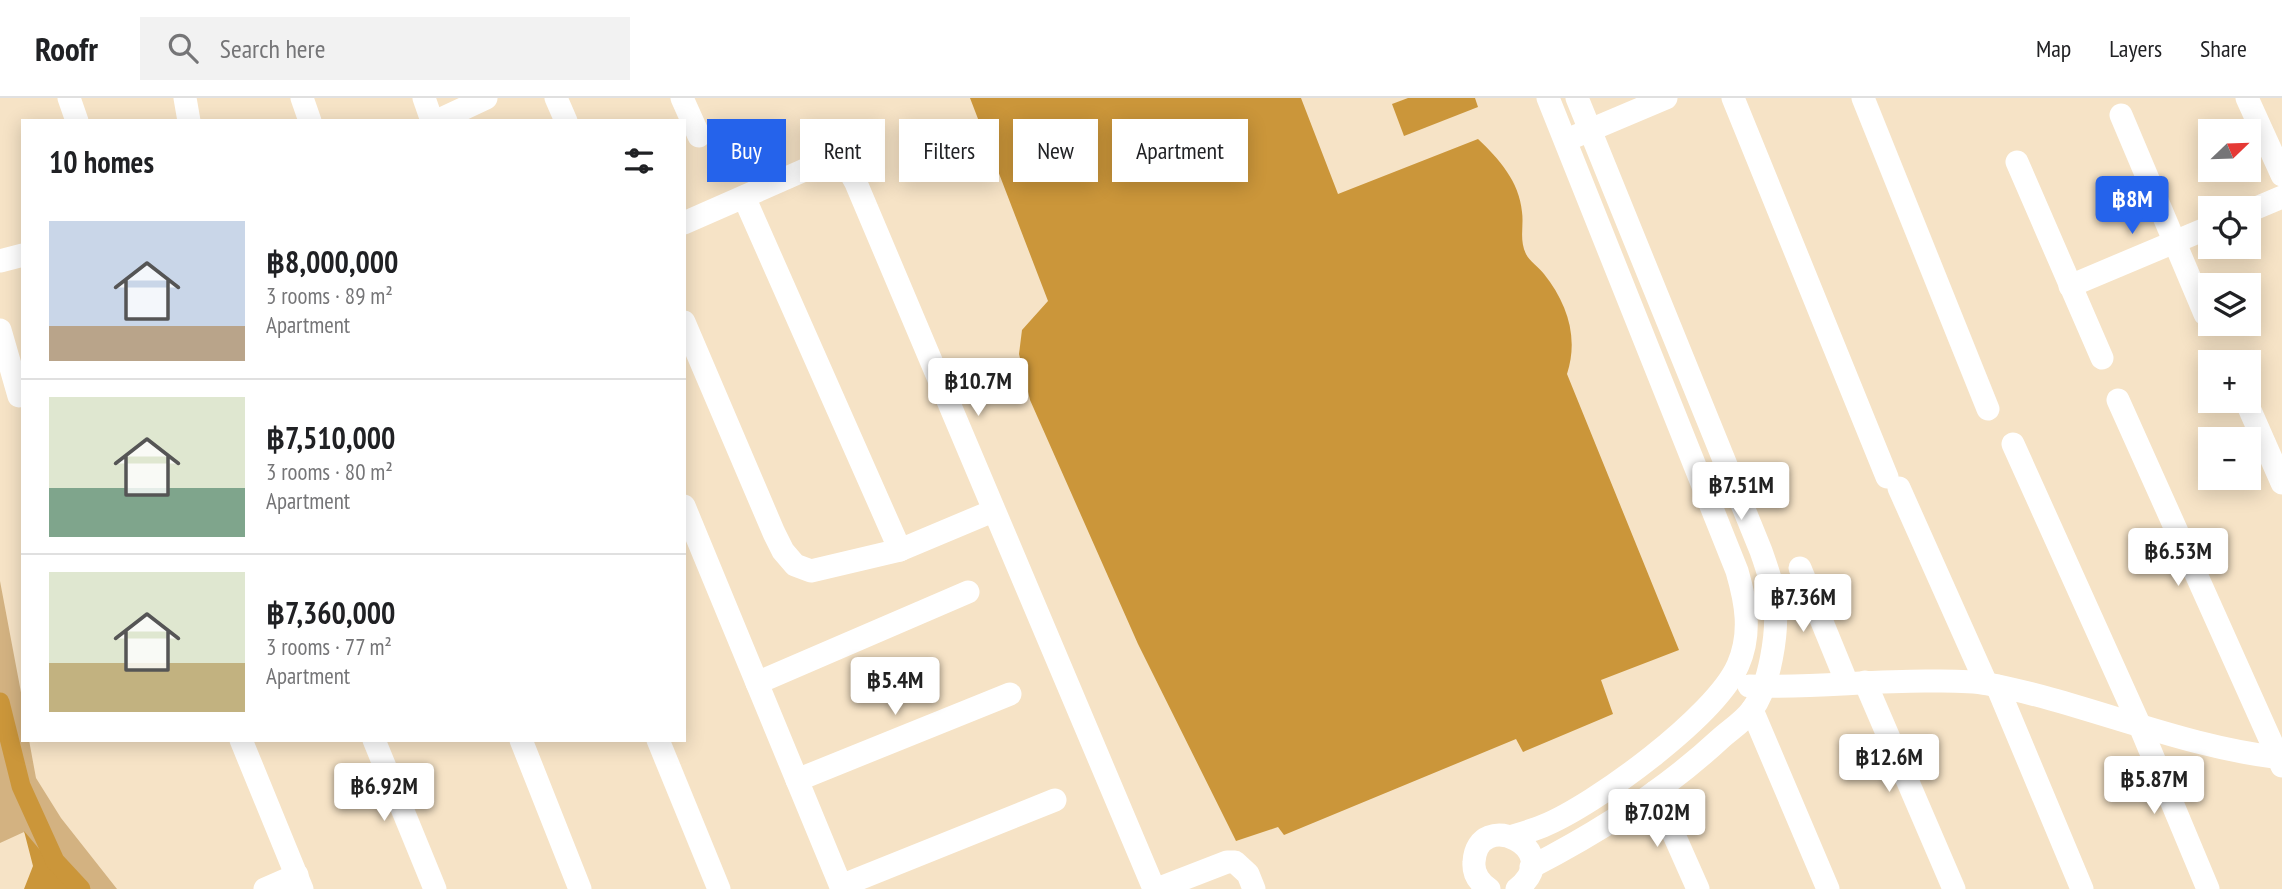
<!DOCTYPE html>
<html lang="en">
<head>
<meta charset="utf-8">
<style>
  body { margin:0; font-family:"PT Sans Narrow",sans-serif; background:#f2f2f2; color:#202124; height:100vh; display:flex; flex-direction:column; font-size:26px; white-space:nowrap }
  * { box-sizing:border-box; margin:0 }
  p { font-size:23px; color:#757577 }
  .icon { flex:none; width:38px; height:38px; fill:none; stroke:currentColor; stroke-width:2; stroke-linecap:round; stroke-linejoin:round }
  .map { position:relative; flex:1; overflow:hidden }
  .panel { position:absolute; left:21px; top:21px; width:665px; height:623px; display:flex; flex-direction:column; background:#fff; border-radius:0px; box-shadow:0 4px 18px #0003 }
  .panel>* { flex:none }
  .hud { position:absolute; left:707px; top:21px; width:665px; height:63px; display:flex; gap:14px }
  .needle { width:46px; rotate:67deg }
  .controls { position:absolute; left:2198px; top:21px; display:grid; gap:14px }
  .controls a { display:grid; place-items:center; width:63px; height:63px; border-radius:0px; background:#fff; box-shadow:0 4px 18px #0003; font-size:35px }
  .price { position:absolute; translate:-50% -60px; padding:0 16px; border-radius:7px; background:#fff; color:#222; font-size:23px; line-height:46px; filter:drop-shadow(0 2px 4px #0008) }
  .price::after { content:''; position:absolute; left:50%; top:42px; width:21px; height:16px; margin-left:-10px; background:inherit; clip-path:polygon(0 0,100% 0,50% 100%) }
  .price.current { background:#2563eb; color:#fff }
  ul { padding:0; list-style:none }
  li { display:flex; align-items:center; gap:21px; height:175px; padding:0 28px }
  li+li { border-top:2px solid #e0e0e0 }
  li span { display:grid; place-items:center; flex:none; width:196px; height:140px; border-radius:0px; color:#555 }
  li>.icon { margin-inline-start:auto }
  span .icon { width:84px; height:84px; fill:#fffc; stroke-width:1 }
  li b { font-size:30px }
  h2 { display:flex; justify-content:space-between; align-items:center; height:84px; padding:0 28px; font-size:30px }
  .tag { padding:0 24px; border-radius:0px; background:#fff; box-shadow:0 4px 18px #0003; font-size:24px; line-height:63px }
  .tag.current { background:#2563eb; color:#fff }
  header { display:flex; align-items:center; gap:42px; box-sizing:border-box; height:98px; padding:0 35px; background:#fff; border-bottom:2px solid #e0e0e0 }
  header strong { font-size:33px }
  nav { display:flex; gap:38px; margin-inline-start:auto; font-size:24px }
  .search { width:490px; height:63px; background:#f2f2f2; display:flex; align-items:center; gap:18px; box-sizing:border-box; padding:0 24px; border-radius:0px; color:#757577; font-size:26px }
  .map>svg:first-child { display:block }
</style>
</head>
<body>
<header>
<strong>Roofr</strong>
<div class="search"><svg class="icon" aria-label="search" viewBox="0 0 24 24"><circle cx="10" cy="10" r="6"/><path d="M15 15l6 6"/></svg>Search here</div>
<nav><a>Map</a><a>Layers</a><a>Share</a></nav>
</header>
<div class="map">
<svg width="2282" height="791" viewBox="0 0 2282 791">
  <rect width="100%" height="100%" fill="#f6e3c6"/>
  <polygon fill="#d3b281" points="0,483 23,605 23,642 29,642 36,680 61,720 117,791 73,791 24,734 0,745"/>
  <g fill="#cb963a">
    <path d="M970 0H1301L1338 96 1478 41C1499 61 1519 83 1522 114 1524 128 1519 142 1526 156 1529 163 1539 169 1544 176 1567 205 1579 239 1567 276L1679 552 1601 582 1613 616 1523 654 1516 641 1284 737 1278 729 1236 743 1138 546 1030 302 1019 256 1022 232 1048 203Z"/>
    <polygon points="1408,0 1475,0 1478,9 1404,38 1392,6"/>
    <polygon points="24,733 73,791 24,791 33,768"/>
  </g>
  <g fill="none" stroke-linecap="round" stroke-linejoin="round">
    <polyline stroke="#cb963a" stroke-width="19" points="0,604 21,688 55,763 81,791"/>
    <g stroke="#fff" stroke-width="23">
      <polyline points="69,0 77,23"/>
      <polyline points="185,0 189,23"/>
      <polyline points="302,0 310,23"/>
      <polyline points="424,0 432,23"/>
      <polyline points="556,0 566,23"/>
      <polyline points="682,0 699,38"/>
      <polyline points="1733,0 1887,379"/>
      <polyline points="1863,0 1988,311"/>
      <polyline points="2247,0 2282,77"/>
      <polyline points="2121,17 2205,216"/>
      <polyline points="437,23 486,0"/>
      <polyline points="1576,38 1666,0"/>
      <polyline points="2017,64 2102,260"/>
      <polyline points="744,99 900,452"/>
      <polyline points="2249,113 2282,99"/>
      <polyline points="684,125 825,63 837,61 846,67 856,85 1152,786"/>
      <polyline points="0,163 23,157"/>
      <polyline points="2070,188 2210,129"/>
      <polyline points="684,224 774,435 783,453 795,467 811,473 900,452 993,413"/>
      <polyline points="0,232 19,298"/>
      <polyline points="2118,302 2282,668"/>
      <polyline points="2246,303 2282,385"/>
      <polyline points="2013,346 2140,628 2208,791"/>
      <polyline points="1899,390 1986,585"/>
      <polyline points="684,408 842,791"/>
      <polyline points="1800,470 1847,585"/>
      <polyline points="1865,584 1954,791"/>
      <polyline points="757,585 968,494"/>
      <path d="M1749 588C1808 590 1866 583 1925 583 1945 583 1968 582 1988 586 2087 605 2181 649 2282 660"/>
      <polyline points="1997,588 2082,791"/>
      <polyline points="1752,612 1828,791"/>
      <polyline points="241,642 302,791"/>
      <polyline points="374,642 435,791"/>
      <polyline points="521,642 580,791"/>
      <polyline points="658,642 719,791"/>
      <polyline points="797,682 1010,596"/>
      <polyline points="1655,694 1698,791"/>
      <path d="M1513 738C1523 735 1533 732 1543 728 1595 707 1716 618 1738 567 1752 535 1746 504 1737 473L1548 0"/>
      <path d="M1531 769C1599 734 1664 693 1720 641 1730 632 1744 623 1752 612 1770 587 1778 535 1775 505 1773 487 1767 470 1761 453L1577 0"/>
      <polyline points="841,788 1055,702"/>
      <polyline points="1165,788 1227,764 1235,764 1248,776 1254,791"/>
      <polyline points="265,791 297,777"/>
      <path d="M1489 791C1480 785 1473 776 1474 764 1477 708 1568 751 1517 791"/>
    </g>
  </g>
</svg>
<div class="controls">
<a><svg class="needle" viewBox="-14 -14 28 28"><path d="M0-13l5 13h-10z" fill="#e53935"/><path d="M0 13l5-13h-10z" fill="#757577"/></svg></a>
<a><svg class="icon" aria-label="locate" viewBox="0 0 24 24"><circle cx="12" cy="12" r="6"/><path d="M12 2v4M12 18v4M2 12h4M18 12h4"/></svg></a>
<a><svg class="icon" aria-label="layers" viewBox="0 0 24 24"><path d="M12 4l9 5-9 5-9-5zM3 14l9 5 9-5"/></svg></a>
<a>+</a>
<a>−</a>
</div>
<b class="price current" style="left:2132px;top:138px">฿8M</b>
<b class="price" style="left:978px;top:320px">฿10.7M</b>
<b class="price" style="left:1741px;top:424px">฿7.51M</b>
<b class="price" style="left:2178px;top:490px">฿6.53M</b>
<b class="price" style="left:1803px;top:536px">฿7.36M</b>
<b class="price" style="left:895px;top:619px">฿5.4M</b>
<b class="price" style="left:1889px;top:696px">฿12.6M</b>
<b class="price" style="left:2154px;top:718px">฿5.87M</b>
<b class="price" style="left:384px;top:725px">฿6.92M</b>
<b class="price" style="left:1657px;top:751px">฿7.02M</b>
<div class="hud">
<a class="tag current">Buy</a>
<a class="tag">Rent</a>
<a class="tag">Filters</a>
<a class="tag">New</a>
<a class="tag">Apartment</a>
</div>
<section class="panel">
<h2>10 homes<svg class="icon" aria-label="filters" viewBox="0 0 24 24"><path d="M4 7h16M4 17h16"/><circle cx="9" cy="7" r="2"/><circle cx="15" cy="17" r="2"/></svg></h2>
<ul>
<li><span style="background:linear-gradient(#c9d6e8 75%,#b9a48a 0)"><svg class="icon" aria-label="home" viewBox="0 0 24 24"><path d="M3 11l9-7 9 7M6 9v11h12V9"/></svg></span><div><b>฿8,000,000</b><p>3 rooms · 89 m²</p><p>Apartment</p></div></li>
<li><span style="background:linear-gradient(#dfe7d0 65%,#7fa58c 0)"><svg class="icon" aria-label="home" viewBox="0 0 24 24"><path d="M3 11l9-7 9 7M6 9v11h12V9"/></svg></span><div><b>฿7,510,000</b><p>3 rooms · 80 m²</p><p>Apartment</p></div></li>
<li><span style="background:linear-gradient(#dfe7d0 65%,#c2b280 0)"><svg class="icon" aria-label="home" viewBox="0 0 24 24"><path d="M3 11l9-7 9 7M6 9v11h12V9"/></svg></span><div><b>฿7,360,000</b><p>3 rooms · 77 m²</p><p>Apartment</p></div></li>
</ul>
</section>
</div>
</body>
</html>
